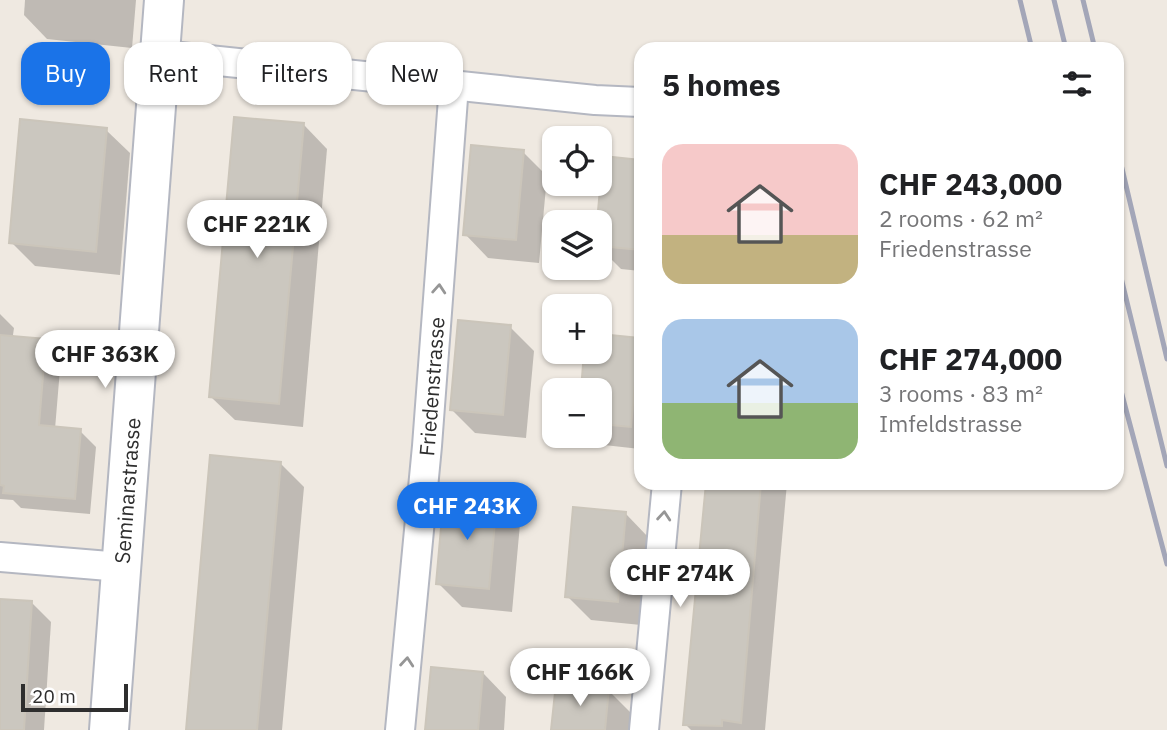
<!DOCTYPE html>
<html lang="en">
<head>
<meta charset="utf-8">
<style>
  body { margin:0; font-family:"IBM Plex Sans",sans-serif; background:#f6f6f6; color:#202124; height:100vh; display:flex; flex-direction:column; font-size:26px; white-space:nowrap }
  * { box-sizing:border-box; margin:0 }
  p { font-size:23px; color:#757577 }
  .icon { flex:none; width:38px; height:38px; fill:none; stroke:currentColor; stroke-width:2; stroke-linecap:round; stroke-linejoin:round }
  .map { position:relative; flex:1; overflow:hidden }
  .drawer { position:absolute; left:634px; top:42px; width:490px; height:448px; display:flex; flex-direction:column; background:#fff; border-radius:21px; box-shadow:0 2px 5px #0004 }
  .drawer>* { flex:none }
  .guide { position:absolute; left:21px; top:42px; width:508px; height:63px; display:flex; gap:14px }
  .controls { position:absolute; left:542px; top:126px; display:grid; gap:14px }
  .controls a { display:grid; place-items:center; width:70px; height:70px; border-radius:14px; background:#fff; box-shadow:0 2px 5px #0004; font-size:35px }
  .scale { position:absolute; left:21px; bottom:18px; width:107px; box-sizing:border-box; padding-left:7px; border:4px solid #2e2e2e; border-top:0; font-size:19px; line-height:24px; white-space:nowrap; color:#2e2e2e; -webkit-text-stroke:5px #fff; paint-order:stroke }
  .price { position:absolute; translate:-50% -60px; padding:0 16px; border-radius:24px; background:#fff; color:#222; font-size:23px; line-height:46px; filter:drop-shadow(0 2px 4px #0008) }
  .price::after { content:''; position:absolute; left:50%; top:42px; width:21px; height:16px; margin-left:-10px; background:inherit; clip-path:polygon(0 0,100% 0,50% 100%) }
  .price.current { background:#1a73e8; color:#fff }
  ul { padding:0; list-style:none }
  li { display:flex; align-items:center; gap:21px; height:175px; padding:0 28px }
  li span { display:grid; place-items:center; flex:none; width:196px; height:140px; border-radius:21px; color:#555 }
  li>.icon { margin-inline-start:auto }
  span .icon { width:84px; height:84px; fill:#fffc; stroke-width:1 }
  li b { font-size:30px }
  h2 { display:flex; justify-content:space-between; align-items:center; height:84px; padding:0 28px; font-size:30px }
  .pill { padding:0 24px; border-radius:21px; background:#fff; box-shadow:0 2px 5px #0004; font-size:24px; line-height:63px }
  .pill.current { background:#1a73e8; color:#fff }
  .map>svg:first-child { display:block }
</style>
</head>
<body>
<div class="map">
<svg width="1167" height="730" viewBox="0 0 1167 730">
  <rect width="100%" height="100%" fill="#efe9e1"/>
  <g fill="#0003">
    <polygon points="25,0 136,0 132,48 47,39 24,15"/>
    <polygon points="304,125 327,149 303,427 235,420 211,397"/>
    <polygon points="106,130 130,153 120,275 35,266 11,242"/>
    <polygon points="523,152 547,176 539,263 488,258 465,234"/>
    <polygon points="605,158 640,162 640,271 621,269 600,248 599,222"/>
    <polygon points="0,314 14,328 13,335 17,339 46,341 61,357 55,429 80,431 96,447 90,514 21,508 13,500 0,499"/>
    <polygon points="510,327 534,351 526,438 475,433 451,409"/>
    <polygon points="638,340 640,342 640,449 604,445 594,436 600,436 600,390 583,390 586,352 600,352"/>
    <polygon points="280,463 304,487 282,730 187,730"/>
    <polygon points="707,483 787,483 765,730 691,730 685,724"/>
    <polygon points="497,501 520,524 512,612 462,607 438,583"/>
    <polygon points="626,514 649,538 641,625 591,620 567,596"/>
    <polygon points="0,600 32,603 51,622 44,730 0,730"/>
    <polygon points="483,673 506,697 504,730 427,730"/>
    <polygon points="608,690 632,714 630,730 553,730"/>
  </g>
  <g fill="#cbc7bf" stroke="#cbc5ba" stroke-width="2">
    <polygon points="234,117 304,123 279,404 209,397"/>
    <polygon points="20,119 107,128 96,252 9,243"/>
    <polygon points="471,145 524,150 516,240 463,235"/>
    <polygon points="603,156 640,160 640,250 600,246 600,222 597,222"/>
    <polygon points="458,320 511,325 503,415 450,410"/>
    <polygon points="600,334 639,338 631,427 600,424 600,390 581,390 584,352 600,352"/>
    <polygon points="0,335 46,339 39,425 81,429 75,499 3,493 4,486 0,485"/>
    <polygon points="210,455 281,462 257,730 186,730"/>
    <polygon points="706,483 761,483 741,723 722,720 722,726 683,725"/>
    <polygon points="444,494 497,499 489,589 436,584"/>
    <polygon points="573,507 626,512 618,602 565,597"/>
    <polygon points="0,599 32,601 24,730 0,730"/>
    <polygon points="431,667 483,672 478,730 425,730"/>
    <polygon points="556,683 609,688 605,730 551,730"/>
  </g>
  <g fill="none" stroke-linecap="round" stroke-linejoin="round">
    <g stroke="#b4b7c1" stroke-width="32">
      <g id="street">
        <polyline points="161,55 595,100 640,102"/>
        <polyline points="0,557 121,567"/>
        <path id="s1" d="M400 730 427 446 454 85"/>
        <polyline points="644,730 667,483"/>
      </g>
    </g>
    <g stroke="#b4b7c1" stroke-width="42">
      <g id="secondary">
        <path id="s2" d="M109 730 164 0"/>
      </g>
    </g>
    <use href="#street" stroke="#fff" stroke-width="28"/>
    <use href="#secondary" stroke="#fff" stroke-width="38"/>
    <g stroke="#a3a6b8" stroke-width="5">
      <polyline points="1020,0 1032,49"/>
      <polyline points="1054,0 1066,49"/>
      <polyline points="1083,0 1095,49"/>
      <polyline points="1116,143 1167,359"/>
      <polyline points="1116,257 1167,466"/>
      <polyline points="1116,372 1167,564"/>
    </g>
  </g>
  <defs><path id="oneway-chevron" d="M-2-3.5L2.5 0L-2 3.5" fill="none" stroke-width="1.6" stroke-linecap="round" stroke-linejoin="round" transform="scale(1.75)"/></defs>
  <g stroke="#969696">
    <use href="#oneway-chevron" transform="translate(439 289) rotate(-86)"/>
    <use href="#oneway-chevron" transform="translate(664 516) rotate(-85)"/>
    <use href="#oneway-chevron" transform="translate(407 662) rotate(-85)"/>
  </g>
  <g text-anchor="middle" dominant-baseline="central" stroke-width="5" stroke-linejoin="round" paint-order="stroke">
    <g font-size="21" fill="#2e2e2e" stroke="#fff">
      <text stroke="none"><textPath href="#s1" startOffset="345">Friedenstrasse</textPath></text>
      <text stroke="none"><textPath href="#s2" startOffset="240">Seminarstrasse</textPath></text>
    </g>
  </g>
</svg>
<div class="controls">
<a><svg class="icon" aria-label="locate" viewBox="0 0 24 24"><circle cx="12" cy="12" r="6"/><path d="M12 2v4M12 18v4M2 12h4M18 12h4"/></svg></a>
<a><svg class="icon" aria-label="layers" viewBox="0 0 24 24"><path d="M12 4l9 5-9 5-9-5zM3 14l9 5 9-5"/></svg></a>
<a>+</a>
<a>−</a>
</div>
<div class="scale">20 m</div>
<b class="price" style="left:257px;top:260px">CHF 221K</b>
<b class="price" style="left:105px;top:390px">CHF 363K</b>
<b class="price current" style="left:467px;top:542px">CHF 243K</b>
<b class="price" style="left:680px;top:609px">CHF 274K</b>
<b class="price" style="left:580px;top:708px">CHF 166K</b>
<div class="guide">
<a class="pill current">Buy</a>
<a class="pill">Rent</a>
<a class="pill">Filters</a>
<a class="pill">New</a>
</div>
<section class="drawer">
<h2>5 homes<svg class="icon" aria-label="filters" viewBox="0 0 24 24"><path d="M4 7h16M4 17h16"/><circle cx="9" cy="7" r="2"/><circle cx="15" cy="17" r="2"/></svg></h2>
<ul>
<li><span style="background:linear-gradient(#f6c9c9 65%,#c2b280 0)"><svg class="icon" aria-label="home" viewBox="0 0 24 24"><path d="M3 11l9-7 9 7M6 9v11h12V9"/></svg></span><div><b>CHF 243,000</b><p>2 rooms · 62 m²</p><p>Friedenstrasse</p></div></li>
<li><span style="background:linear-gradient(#a9c7e8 60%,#8fb573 0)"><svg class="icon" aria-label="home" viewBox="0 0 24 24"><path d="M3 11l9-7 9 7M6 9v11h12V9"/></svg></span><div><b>CHF 274,000</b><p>3 rooms · 83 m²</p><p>Imfeldstrasse</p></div></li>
</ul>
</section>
</div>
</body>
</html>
